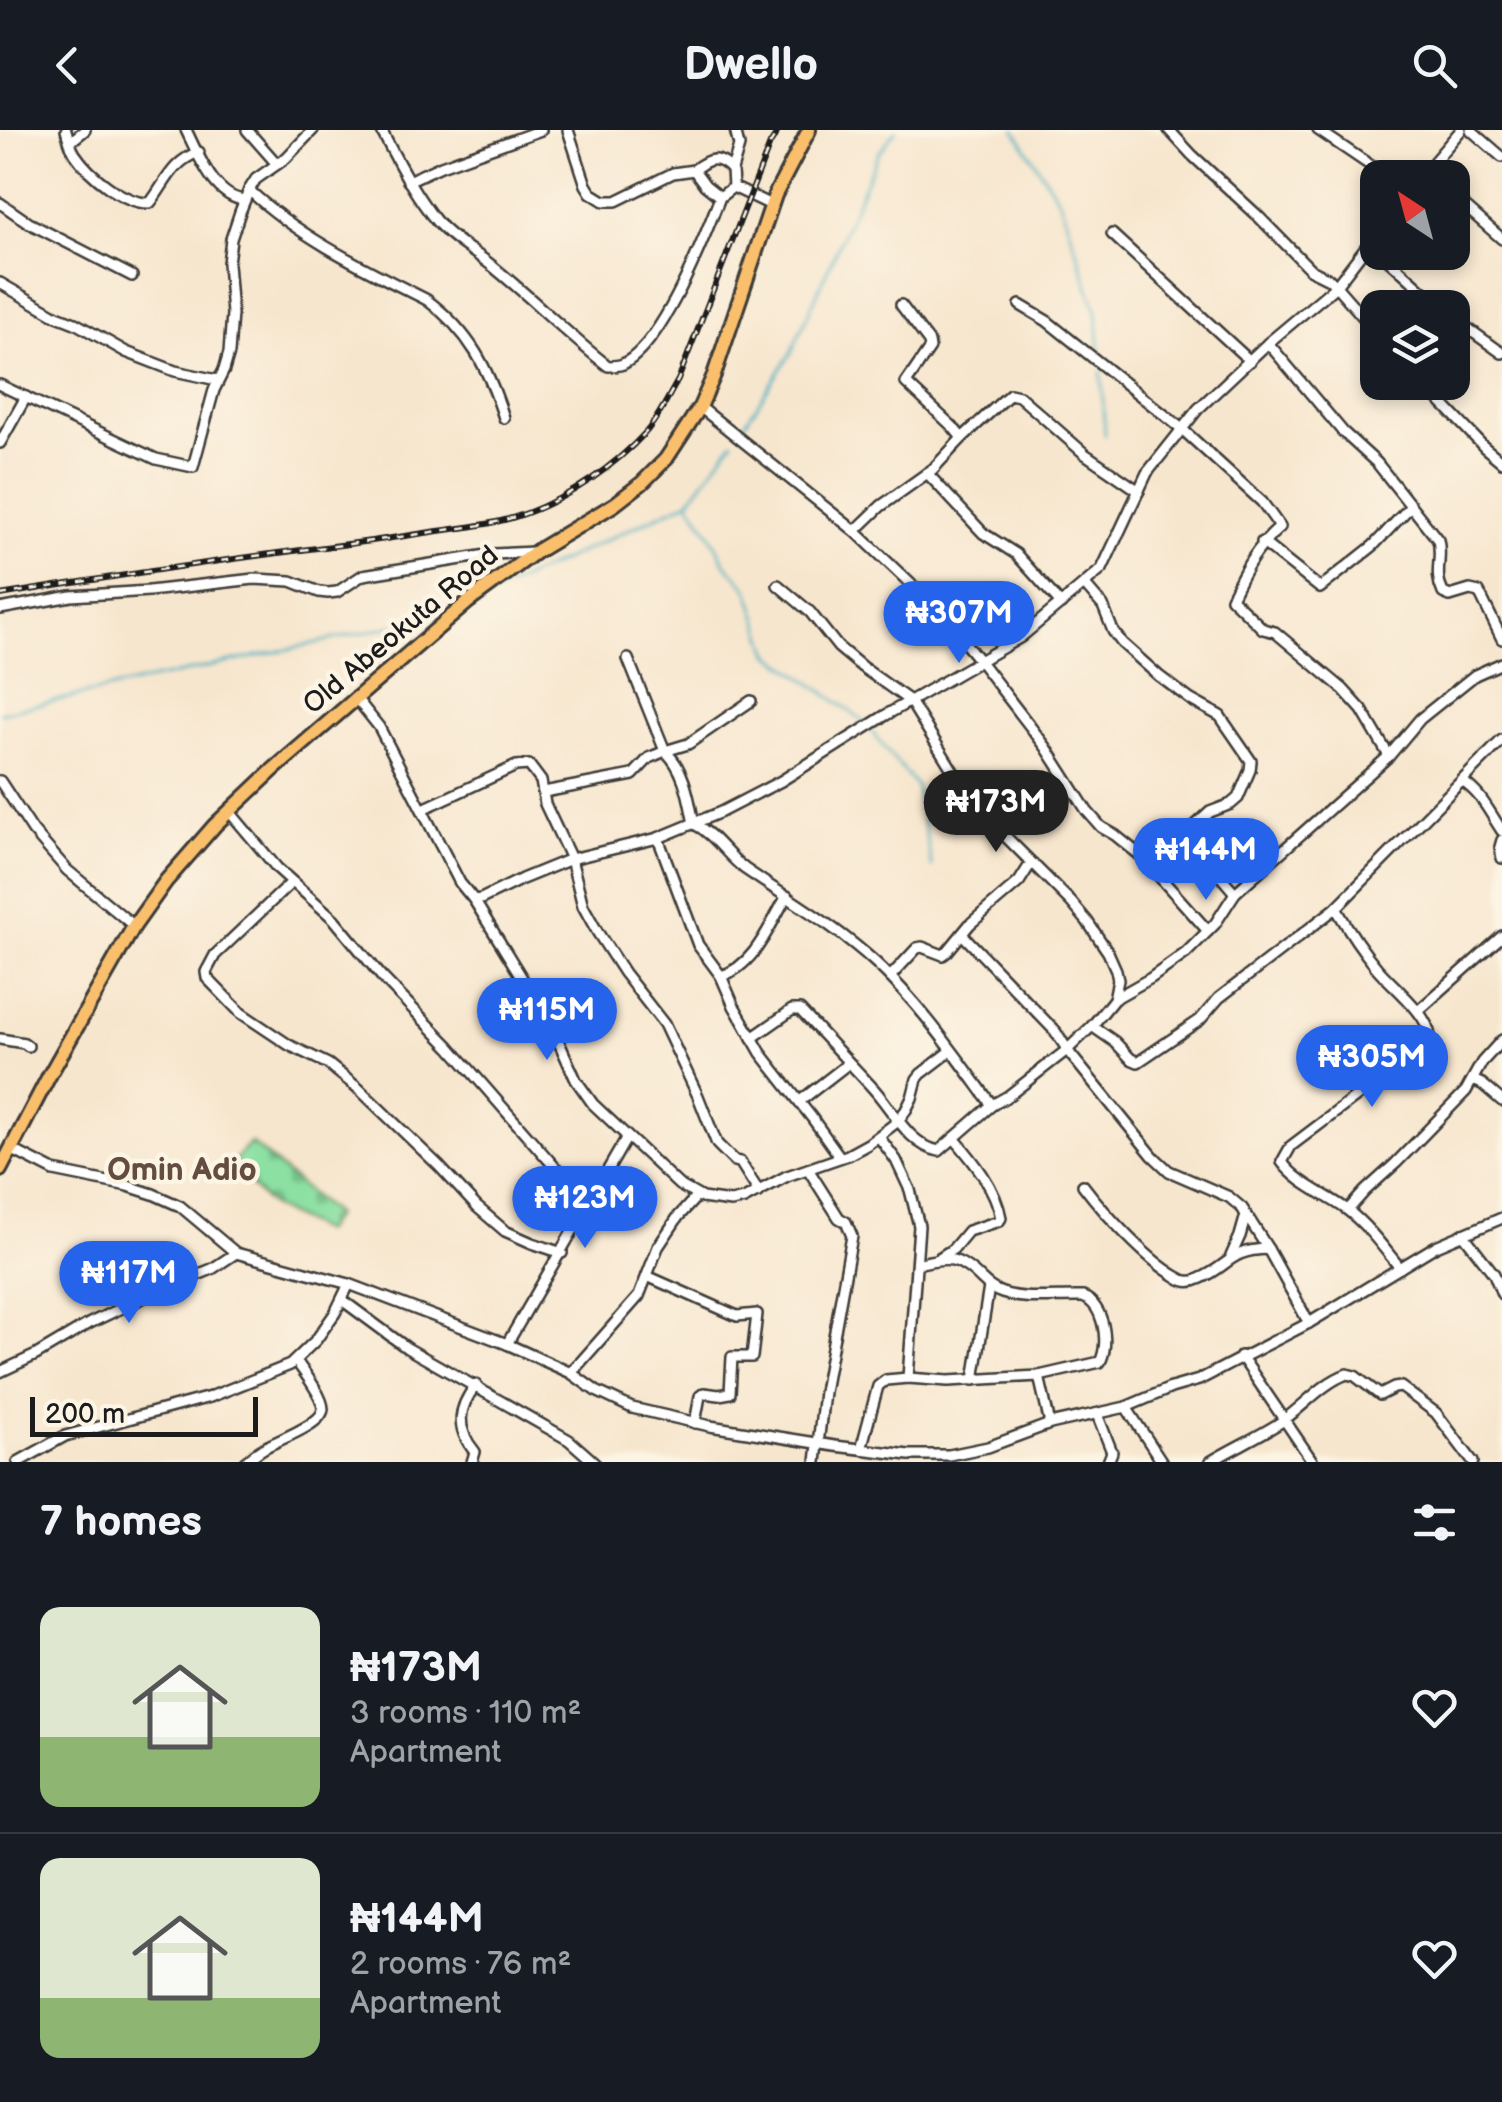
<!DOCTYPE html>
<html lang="en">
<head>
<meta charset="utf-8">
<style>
  body { margin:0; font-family:"Balsamiq Sans",sans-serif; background:#20242c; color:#f1f3f6; height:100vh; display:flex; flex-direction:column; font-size:38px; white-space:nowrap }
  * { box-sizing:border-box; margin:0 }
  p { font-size:32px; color:#9ea1a6 }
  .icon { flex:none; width:55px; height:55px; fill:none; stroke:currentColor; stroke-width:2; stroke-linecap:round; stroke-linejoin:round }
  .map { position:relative; height:1332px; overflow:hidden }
  .sheet { display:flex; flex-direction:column; background:#171b24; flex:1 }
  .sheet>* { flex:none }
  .needle { width:65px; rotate:324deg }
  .buttons { position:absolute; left:1360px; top:30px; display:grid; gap:20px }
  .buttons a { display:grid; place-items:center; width:110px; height:110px; border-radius:20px; background:#171b24; box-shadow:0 5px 15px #0003; font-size:50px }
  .scale { position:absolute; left:30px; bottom:25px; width:228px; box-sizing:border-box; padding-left:10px; border:5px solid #1c1c1c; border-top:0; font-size:28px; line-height:35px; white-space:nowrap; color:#1c1c1c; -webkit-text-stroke:8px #fcf5e5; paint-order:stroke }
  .price { position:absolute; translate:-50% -85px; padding:0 22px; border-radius:35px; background:#2563eb; color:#fff; font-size:32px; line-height:65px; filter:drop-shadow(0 2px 5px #0008) }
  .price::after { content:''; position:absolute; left:50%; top:60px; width:30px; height:22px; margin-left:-15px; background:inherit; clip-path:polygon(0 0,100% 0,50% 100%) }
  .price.selected { background:#222; color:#fff }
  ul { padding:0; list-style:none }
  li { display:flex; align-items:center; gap:30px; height:250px; padding:0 40px }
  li+li { border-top:2px solid #363941 }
  li span { display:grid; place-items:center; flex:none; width:280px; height:200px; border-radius:20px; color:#555 }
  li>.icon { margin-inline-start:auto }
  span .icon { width:120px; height:120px; fill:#fffc; stroke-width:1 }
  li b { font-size:42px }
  h2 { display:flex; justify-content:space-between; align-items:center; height:120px; padding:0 40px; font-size:42px }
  header { display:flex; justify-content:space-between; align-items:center; height:130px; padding:0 40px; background:#171b24; font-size:45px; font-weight:700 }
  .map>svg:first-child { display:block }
</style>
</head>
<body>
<header><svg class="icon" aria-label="back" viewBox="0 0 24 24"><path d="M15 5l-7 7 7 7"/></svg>Dwello<svg class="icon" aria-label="search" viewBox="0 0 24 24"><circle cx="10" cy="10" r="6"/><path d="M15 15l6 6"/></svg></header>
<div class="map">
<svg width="1502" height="1332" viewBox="0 0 1502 1332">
  <defs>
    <pattern id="cemetery-stones" width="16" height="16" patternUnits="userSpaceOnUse" patternTransform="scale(2.5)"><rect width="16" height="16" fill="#8be0a2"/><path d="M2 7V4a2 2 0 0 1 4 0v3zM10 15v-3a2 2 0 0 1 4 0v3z" fill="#77c08b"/></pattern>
  </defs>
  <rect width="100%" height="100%" fill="#fcf5e5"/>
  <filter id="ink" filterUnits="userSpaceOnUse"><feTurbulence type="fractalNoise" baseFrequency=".01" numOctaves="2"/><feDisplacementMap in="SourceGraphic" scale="20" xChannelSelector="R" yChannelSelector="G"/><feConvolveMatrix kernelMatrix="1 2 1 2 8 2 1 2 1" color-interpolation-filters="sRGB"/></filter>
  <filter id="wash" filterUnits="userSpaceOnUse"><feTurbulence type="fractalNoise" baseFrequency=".0048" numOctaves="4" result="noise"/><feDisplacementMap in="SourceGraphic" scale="40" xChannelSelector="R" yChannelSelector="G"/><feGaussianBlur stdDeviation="2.25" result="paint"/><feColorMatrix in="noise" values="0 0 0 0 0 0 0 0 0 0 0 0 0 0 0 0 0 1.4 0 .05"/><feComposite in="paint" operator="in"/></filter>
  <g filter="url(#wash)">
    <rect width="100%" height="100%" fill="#f7e6ce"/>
    <polygon fill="url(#cemetery-stones)" stroke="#547e5f" stroke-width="2.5" points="251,1013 335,1085 323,1102 271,1076 230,1035"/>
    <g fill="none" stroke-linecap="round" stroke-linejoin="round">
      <g stroke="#44afc2" stroke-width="2.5">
        <polyline points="1015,0 1060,72 1097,182 1100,228"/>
        <polyline points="1101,241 1105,305"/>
        <polyline points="740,301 791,223 878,24 896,0"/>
        <polyline points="689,371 710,404 725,433 748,459 770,524 861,589 866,595"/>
        <polyline points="483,468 689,371 733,311"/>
        <polyline points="0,583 443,485"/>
        <polyline points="871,601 916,656 932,737"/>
      </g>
    </g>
  </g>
  <g filter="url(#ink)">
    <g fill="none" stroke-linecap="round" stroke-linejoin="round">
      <g stroke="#3d3a37" stroke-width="14">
        <g id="minor">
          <path d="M66 0C68 8 71 17 75 24 89 45 124 74 150 73 166 53 171 32 199 22"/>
          <path d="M186 0C198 24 214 67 244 70"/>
          <polyline points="247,0 277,34"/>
          <path d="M381 0C398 32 414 64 437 92 454 112 478 123 497 140 535 171 569 206 608 236 613 236 618 236 623 234 663 214 704 109 720 67L733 57 771 75"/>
          <polyline points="568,0 586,55 591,63 604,71 616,71 673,43 694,40 705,55 720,67"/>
          <polyline points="1169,0 1192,25 1256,84 1311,140 1329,149 1336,156 1378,204"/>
          <polyline points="1318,0 1389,48"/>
          <polyline points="1471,0 1502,27"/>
          <polyline points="70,12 85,0"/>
          <path d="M694 40C709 27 719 26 732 40L733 57"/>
          <polyline points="732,40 739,16 735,0"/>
          <polyline points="1420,48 1461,0"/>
          <polyline points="408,51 441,36 541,0"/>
          <path d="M249 60C300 108 366 139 427 170 470 202 488 238 504 288"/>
          <polyline points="1452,65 1502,109"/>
          <polyline points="0,73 29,93 132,146"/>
          <polyline points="1112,104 1250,231"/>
          <polyline points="1380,122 1442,178"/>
          <polyline points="0,153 57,186 75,193 126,222 175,241 217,250"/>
          <polyline points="901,175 929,212 930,218 906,253 953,297 962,308"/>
          <path d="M1020 175 1047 191 1182 299 1262 372 1280 397C1256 418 1245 439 1231 468L1263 499 1275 502 1343 559 1362 580 1389 626"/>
          <polyline points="1452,187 1502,223"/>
          <path d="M1268 213 1343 302 1377 333 1438 410C1443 430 1433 442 1443 463L1450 466 1470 460 1479 462 1502 509"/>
          <polyline points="1422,252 1484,317 1502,332"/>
          <polyline points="0,255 156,329 193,337 214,260 224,240 229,223 232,184 228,133 231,109 240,82 249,60 256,49 286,28 313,0"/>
          <polyline points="700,277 855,401 935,477 979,530 1046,617 1087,681 1101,697 1115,705 1141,726 1208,801"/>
          <polyline points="0,313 26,267"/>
          <polyline points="927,343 983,403 1016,424 1061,474"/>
          <polyline points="855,401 881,376 933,339 962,308 1010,264 1019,266 1085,324 1139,361"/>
          <polyline points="1262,412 1320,458 1373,416 1411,376"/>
          <polyline points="778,455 810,482 838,517 862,537 910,571 982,688 997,698 1071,772 1087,791 1108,822 1116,840 1118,850 1114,869"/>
          <polyline points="1085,455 1103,476 1113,501 1122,513 1159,546 1191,570 1220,586 1251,631 1250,640 1238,668 1231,674 1210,682 1185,705 1235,763"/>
          <polyline points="0,479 71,466 149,461 254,449 291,451 319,462 328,463 337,462 363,445 493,424 534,422"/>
          <path d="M628 529 665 621C685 639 689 669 694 694 715 704 727 726 745 739 790 770 836 796 876 833 920 874 956 926 992 975"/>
          <polyline points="356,568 379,597 460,753 474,770 481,769 522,749 571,729 658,708 721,682 781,651 886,585 1021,507 1102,439 1147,343 1198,279 1268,213 1336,156 1378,101"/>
          <polyline points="0,651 33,701 67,740 134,796"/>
          <path d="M1462 651C1482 664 1489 682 1502 701"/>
          <polyline points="544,662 633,645 649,628 665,621 688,614 751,571"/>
          <polyline points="423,679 516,636 529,635 541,651 545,674 571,729 583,776 598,803 624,843 664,894 698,966 717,1014 734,1031 740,1032 759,1062"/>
          <polyline points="229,681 277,738 334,789 382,847 450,917 588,1075"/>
          <polyline points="658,708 698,815 721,846 734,876 761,923 812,988 840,1027"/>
          <polyline points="1502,710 1500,717 1502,728"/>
          <polyline points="292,752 215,825 206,842 207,848 241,883 289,915 328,934 359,959 439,1036 477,1077 505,1101 532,1113 562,1123"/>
          <polyline points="474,770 552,897 576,950 593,974 679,1055 702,1068 731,1072 744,1069 787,1046 848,1025 868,1014 897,992 906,980 912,968 917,949 921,944 951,921"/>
          <path d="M1336 778C1348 799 1361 819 1377 838 1392 856 1427 882 1430 906L1377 951 1291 1016 1282 1032C1297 1053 1325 1064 1346 1079 1367 1095 1384 1118 1400 1138"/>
          <polyline points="962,804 1055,901 1071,925 1153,1026 1169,1041 1229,1067 1242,1078 1268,1119 1309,1193"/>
          <path d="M721 846C755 836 770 794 787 766"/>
          <polyline points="890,847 917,818 922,817 943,825 947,822 970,794 1019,752 1031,733"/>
          <polyline points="1418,881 1502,806"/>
          <polyline points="1092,896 1115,912 1131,929 1138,932 1200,890 1219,868 1336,778 1502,610"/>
          <path d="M752 908 792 880H800C824 906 848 931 871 956 892 978 908 1015 939 1021L992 975 1008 966 1067 920 1092 896 1114 869 1151 848 1186 823 1215 794 1235 763 1389 626 1420 589 1475 545 1502 533"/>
          <polyline points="0,909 24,913 28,916"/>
          <polyline points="1473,950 1482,954 1502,971"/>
          <polyline points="800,971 849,933"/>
          <polyline points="879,1007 896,1030 910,1060 919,1096 908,1248"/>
          <polyline points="11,1019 54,1041 128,1056 153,1064 180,1076 236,1123 349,1154 507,1214 571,1243 596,1261 632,1278 710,1296 835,1316 909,1325 949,1325 988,1317 1050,1294 1126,1277 1171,1258 1199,1250 1309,1193 1436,1116 1502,1088"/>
          <polyline points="808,1039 839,1088 846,1092 852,1106 824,1262 816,1332"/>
          <path d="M1083 1055C1105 1084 1146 1129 1177 1147 1184 1152 1191 1153 1199 1149 1230 1136 1228 1120 1268 1119"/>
          <polyline points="1348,1080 1365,1061 1396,1033 1466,961 1482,932 1502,910"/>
          <polyline points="1463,1104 1494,1144 1502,1164"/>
          <polyline points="1231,1126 1240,1106 1246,1085"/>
          <path d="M939 1128 953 1119 968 1101 999 1091 1001 1088C996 1058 973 1030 954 1008"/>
          <polyline points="647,1146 737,1186 757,1184 752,1227 732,1227 730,1263 719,1265 704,1263 700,1266 695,1293"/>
          <polyline points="342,1170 407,1218 569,1310 594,1332"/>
          <polyline points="507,1214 627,1007"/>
          <polyline points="1241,1226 1313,1332"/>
          <polyline points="0,1242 36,1225 90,1193 153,1163 212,1139 236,1123"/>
          <polyline points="571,1243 639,1166 658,1117 678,1087 697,1066"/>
          <polyline points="1039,1246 1050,1294"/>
          <polyline points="974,1250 989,1157"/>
          <polyline points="1126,1277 1162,1332"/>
          <polyline points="1097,1284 1112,1322 1108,1332"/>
          <path d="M861 1319 878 1256 886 1250 908 1248 948 1251 1039 1246 1100 1232C1110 1214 1104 1175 1083 1167 1057 1166 1027 1171 1002 1163 993 1160 988 1156 982 1150 958 1126 949 1126 917 1134"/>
          <polyline points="18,1332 65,1306 210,1267 290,1235 316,1210 335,1183 349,1154"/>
          <path d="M245 1332C251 1327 257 1322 264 1318 277 1310 322 1295 323 1279 323 1266 304 1242 296 1231"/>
          <path d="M472 1332 475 1322C455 1298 458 1278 476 1255"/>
          <path d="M1210 1332C1233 1318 1258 1307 1281 1292 1303 1277 1322 1253 1347 1244L1355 1246 1380 1265 1394 1258 1401 1257 1436 1283 1473 1332"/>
        </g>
      </g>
      <g stroke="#3d3a37" stroke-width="18">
        <polyline id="highway" points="0,1040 49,946 134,796 166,751 215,695 273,640 468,472 537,421 615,374 642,353 666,329 700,277 714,245 775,65 809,0"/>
      </g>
      <use href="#minor" stroke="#fff" stroke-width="9"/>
      <use href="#highway" stroke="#f9bf6d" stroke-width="12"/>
      <g stroke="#1c1c1c" stroke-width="6">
        <path id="rail" d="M0 465C103 448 206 432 309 419 352 414 395 408 438 401 468 397 498 394 527 383 570 367 615 336 646 302 659 287 668 267 678 250L770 14 779 0"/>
      </g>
      <use href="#rail" stroke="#fcf5e5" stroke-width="2.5" stroke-dasharray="8" stroke-linecap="butt"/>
    </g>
  </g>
  <g text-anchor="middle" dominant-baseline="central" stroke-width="9" stroke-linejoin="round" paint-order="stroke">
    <g font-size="28" fill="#1c1c1c" stroke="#fcf5e5">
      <text transform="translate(401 500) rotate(-40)">Old Abeokuta Road</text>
    </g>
    <g font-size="32" font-weight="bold" fill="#654c40" stroke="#fcf5e5">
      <text x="182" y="1040">Omin Adio</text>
    </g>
  </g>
</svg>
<div class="buttons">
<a><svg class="needle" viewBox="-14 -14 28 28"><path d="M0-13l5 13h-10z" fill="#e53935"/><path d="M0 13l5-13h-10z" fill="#9ea1a6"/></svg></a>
<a><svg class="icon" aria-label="layers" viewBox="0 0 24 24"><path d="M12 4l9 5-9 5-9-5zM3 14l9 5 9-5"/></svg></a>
</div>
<div class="scale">200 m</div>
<b class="price" style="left:959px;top:536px">₦307M</b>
<b class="price selected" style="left:996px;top:725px">₦173M</b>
<b class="price" style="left:1206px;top:773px">₦144M</b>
<b class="price" style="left:547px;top:933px">₦115M</b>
<b class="price" style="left:1372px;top:980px">₦305M</b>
<b class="price" style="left:585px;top:1121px">₦123M</b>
<b class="price" style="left:129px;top:1196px">₦117M</b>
</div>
<section class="sheet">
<h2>7 homes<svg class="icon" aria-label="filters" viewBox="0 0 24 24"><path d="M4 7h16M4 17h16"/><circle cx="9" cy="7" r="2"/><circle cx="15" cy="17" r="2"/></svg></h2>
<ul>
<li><span style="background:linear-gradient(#dfe7d0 65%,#8fb573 0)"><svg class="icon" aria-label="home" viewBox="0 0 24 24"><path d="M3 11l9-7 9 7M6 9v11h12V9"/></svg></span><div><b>₦173M</b><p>3 rooms · 110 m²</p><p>Apartment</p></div><svg class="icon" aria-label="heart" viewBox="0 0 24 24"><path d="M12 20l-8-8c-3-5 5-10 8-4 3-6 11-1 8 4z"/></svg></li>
<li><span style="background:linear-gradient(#dfe7d0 70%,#8fb573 0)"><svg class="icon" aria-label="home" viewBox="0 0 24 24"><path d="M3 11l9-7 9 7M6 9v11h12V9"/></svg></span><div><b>₦144M</b><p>2 rooms · 76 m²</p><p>Apartment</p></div><svg class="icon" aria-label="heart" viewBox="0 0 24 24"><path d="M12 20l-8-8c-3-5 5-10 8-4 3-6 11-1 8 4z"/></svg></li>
</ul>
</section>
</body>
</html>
